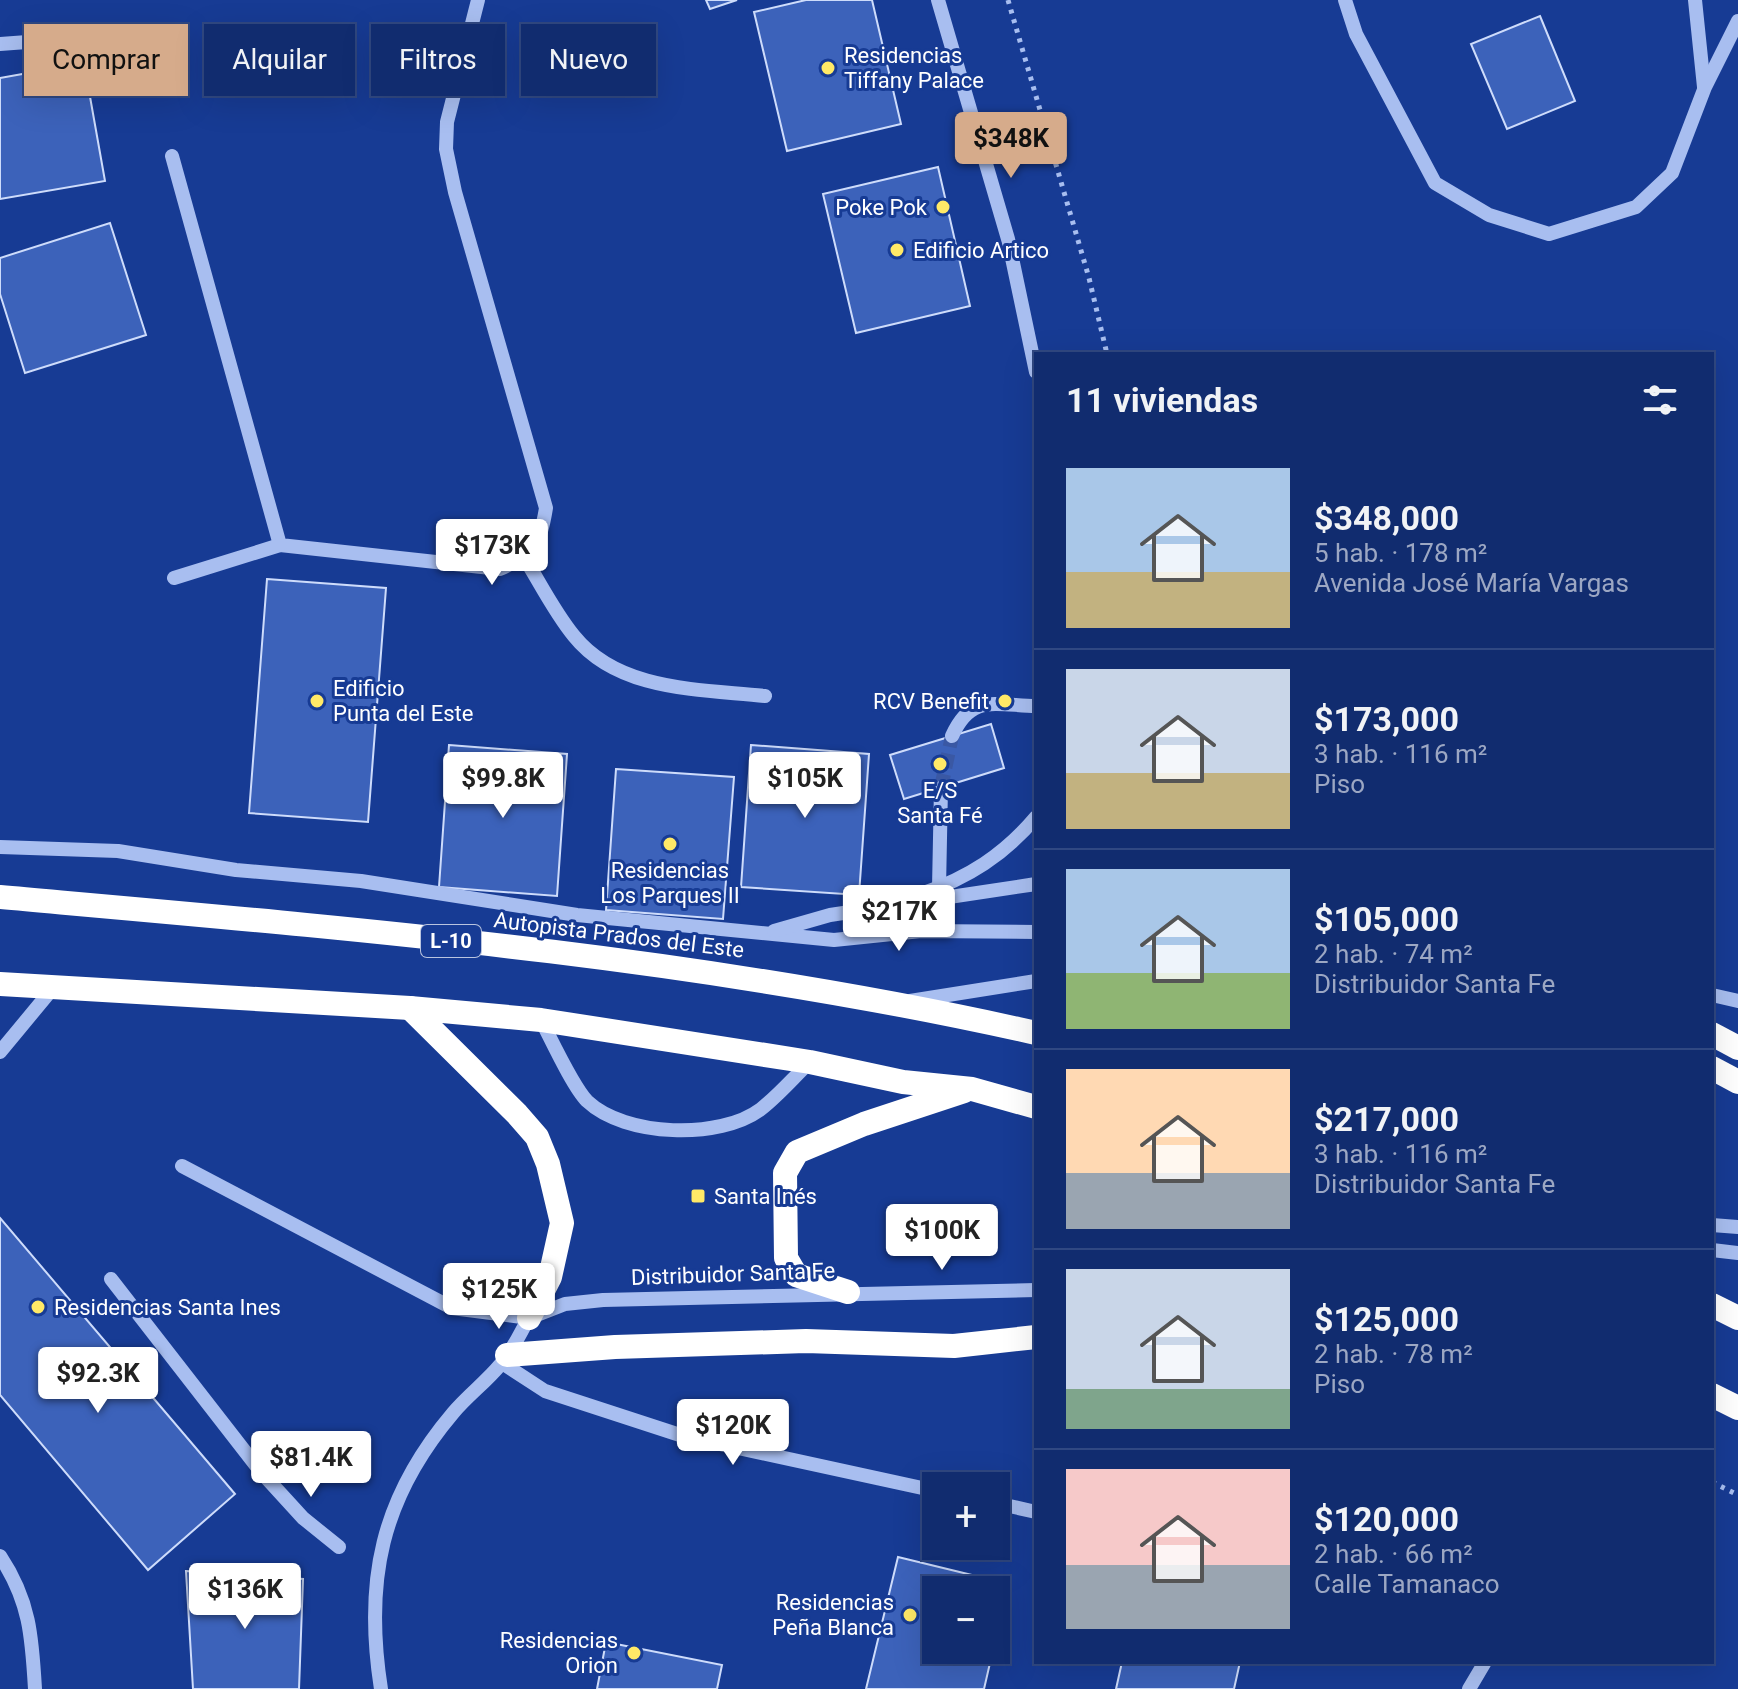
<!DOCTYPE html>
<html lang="es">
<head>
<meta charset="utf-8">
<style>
  body { margin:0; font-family:Roboto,sans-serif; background:#1a3474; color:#f1f3f6; height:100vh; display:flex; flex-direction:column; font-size:30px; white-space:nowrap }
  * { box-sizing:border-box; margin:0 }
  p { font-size:26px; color:#9ca7c3 }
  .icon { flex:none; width:44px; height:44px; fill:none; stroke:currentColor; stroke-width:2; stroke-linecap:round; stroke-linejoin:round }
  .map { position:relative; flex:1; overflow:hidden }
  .side { position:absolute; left:1034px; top:352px; width:680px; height:1312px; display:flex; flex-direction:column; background:#112c6f; border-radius:0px; box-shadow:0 8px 32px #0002,0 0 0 2px #304882 }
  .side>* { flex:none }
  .banner { position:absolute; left:24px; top:24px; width:760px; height:72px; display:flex; gap:16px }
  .buttons { position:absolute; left:922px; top:1472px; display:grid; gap:16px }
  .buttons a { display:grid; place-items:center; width:88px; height:88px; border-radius:0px; background:#112c6f; box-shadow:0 8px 32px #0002,0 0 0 2px #304882; font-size:40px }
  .price { position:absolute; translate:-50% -68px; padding:0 18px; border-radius:8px; background:#fff; color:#222; font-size:26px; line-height:52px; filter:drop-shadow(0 2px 4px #0008) }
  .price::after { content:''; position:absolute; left:50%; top:48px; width:24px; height:18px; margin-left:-12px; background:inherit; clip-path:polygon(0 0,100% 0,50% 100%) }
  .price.selected { background:#d6ab8b; color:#111 }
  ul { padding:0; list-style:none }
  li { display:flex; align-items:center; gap:24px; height:200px; padding:0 32px }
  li+li { border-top:2px solid #304882 }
  li span { display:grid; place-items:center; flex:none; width:224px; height:160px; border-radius:0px; color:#555 }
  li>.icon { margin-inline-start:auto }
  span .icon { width:96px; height:96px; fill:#fffc; stroke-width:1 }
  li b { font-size:34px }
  h2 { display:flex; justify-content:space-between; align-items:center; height:96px; padding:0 32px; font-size:34px }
  .pill { padding:0 28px; border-radius:0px; background:#112c6f; box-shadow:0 8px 32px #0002,0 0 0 2px #304882; font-size:28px; line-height:72px }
  .pill.selected { background:#d6ab8b; color:#111 }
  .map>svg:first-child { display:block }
</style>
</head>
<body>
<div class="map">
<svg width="1738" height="1689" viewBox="0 0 1738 1689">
  <rect width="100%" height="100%" fill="#173b94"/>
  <g fill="#3c62ba" stroke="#cedcfb" stroke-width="2">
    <polygon points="706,0 737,0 710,9"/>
    <polygon points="806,0 872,0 901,124 787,151 754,12"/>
    <polygon points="1540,16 1575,101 1507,129 1471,44"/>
    <polygon points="84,63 105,181 0,199 0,78"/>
    <polygon points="938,167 970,306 856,333 823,194"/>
    <polygon points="110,223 146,335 25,373 0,294 0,258"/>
    <polygon points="267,579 386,588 368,822 249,813"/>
    <polygon points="991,724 1004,768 904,799 890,755"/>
    <polygon points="449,745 567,754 557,896 439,887"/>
    <polygon points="751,745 869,754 859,895 741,887"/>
    <polygon points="616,769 734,777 723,919 606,910"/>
    <polygon points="0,1218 235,1494 148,1570 0,1395"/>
    <polygon points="898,1557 1009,1584 996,1639 996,1590 936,1590 936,1650 993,1650 984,1689 866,1689"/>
    <polygon points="186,1571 303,1579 299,1689 193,1689"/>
    <polygon points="606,1642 722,1665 717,1689 597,1689"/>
    <polygon points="1122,1662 1240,1662 1234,1689 1116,1689"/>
  </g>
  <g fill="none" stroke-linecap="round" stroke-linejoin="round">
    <polyline stroke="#3a58a4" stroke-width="14" stroke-dasharray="14 7" stroke-linecap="butt" points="941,788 952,736"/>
    <g stroke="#a8bef0" stroke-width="5" stroke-dasharray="4 6" stroke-linecap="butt">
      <polyline points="1008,0 1089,278 1107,354"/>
      <polyline points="1712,1482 1738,1495"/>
    </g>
    <g stroke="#a8bef0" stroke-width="14">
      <polyline points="938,0 1008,239 1036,372"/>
      <polyline points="1345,0 1356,34 1435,183 1489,215 1549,234 1636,207 1672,173 1705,87 1738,21"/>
      <polyline points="1695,0 1704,87"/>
      <polyline points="0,44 121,35"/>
      <path d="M172 156 280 545 500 569C534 553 540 545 546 508L455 192 446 149 447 122 478 0"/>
      <path d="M524 557C540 583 555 613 574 636 619 692 701 689 765 696"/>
      <polyline points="174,578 280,545"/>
      <path d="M952 736C971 694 994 705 1036 706"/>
      <polyline points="0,847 118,851 236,870 361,881 577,915 834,940 921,931 1036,932"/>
      <polyline points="939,888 941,788"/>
      <path d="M921 894C968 878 1004 855 1036 817"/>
      <polyline points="774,931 830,915 1036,884"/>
      <polyline points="1712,995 1738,1001"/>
      <polyline points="910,1001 1036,981"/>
      <path d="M541 1020C551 1039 573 1087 587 1101 625 1137 720 1140 761 1109 779 1095 794 1077 810 1062"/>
      <polyline points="0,1052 53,988"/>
      <polyline points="182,1166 452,1308 529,1318 565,1304 603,1300 1036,1290"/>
      <polyline points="1712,1225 1738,1227"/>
      <polyline points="1712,1250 1738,1253"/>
      <polyline points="111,1279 261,1472 303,1518 339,1547"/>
      <polyline points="502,1363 545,1391 683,1436 936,1491"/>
      <polyline points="996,1503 1036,1512"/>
      <path d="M0 1556C30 1601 32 1637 35 1689"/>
      <path d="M381 1689C364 1581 381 1498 453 1413 467 1396 486 1382 500 1365 512 1352 520 1333 529 1318"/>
      <polyline points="1469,1689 1485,1662"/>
    </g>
    <g stroke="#fff" stroke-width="24">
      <path d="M0 897C347 928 695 956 1036 1033"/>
      <polyline points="0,984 410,1008 541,1020 810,1062 903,1082 972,1089 1036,1107"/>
      <polyline points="410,1008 517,1114 537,1137 548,1164 562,1223 550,1277 529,1318"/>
      <polyline points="1712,1034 1738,1048"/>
      <polyline points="1712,1068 1738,1082"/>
      <polyline points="848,1292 796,1275 786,1258 785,1173 797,1152 864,1124 964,1091"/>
      <polyline points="1712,1305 1738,1318"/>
      <polyline points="507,1355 615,1347 806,1341 954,1346 1036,1337"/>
      <polyline points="1712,1395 1738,1408"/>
    </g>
  </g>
  <g fill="#ffe967" stroke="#173b94" stroke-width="3">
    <circle cx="828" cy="68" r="8"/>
    <circle cx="943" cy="207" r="8"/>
    <circle cx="897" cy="250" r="8"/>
    <circle cx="317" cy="701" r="8"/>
    <circle cx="1005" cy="701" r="8"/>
    <circle cx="940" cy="764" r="8"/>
    <circle cx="670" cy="844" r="8"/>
    <rect x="690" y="1188" width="16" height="16" rx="4"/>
    <circle cx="38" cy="1307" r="8"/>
    <circle cx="910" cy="1615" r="8"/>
    <circle cx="634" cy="1653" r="8"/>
  </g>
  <g text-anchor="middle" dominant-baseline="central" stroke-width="6" stroke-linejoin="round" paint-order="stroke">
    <rect fill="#173b94" stroke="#b9c4df" stroke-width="2" x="421" y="925" width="60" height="32" rx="6"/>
    <g font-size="20" font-weight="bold" fill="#fff">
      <text x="451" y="941">L-10</text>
    </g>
    <g font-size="22" fill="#fff" stroke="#173b94" text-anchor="start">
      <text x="844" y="55">Residencias<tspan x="844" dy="25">Tiffany Palace</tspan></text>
      <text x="927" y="207" text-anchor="end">Poke Pok</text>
      <text x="913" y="250">Edificio Artico</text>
      <text x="333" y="688">Edificio<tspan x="333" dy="25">Punta del Este</tspan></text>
      <text x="989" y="701" text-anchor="end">RCV Benefit</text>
      <text x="940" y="790" text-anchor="middle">E/S<tspan x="940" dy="25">Santa Fé</tspan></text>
      <text x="670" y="870" text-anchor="middle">Residencias<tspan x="670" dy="25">Los Parques II</tspan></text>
      <text x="714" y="1196">Santa Inés</text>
      <text x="54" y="1307">Residencias Santa Ines</text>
      <text x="894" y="1602" text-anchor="end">Residencias<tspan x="894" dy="25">Peña Blanca</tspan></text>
      <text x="618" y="1640" text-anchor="end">Residencias<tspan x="618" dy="25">Orion</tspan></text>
    </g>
    <g font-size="22" fill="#fff" stroke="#173b94">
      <text transform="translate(619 935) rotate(7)">Autopista Prados del Este</text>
      <text transform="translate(733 1274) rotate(-2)">Distribuidor Santa Fe</text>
    </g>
  </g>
</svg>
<div class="buttons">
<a>+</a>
<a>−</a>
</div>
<b class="price selected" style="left:1011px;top:180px">$348K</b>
<b class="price" style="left:492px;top:587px">$173K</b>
<b class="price" style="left:503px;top:820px">$99.8K</b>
<b class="price" style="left:805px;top:820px">$105K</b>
<b class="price" style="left:899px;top:953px">$217K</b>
<b class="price" style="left:942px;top:1272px">$100K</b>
<b class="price" style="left:499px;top:1331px">$125K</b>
<b class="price" style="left:98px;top:1415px">$92.3K</b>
<b class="price" style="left:733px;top:1467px">$120K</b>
<b class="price" style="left:311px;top:1499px">$81.4K</b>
<b class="price" style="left:245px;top:1631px">$136K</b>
<div class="banner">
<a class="pill selected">Comprar</a>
<a class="pill">Alquilar</a>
<a class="pill">Filtros</a>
<a class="pill">Nuevo</a>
</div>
<section class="side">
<h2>11 viviendas<svg class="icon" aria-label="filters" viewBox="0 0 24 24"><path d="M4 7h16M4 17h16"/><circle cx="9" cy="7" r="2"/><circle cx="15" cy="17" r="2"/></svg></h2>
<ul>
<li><span style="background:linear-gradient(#a9c7e8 65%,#c2b280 0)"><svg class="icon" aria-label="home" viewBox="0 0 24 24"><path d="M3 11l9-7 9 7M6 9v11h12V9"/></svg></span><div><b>$348,000</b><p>5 hab. · 178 m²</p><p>Avenida José María Vargas</p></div></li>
<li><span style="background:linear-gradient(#c9d6e8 65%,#c2b280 0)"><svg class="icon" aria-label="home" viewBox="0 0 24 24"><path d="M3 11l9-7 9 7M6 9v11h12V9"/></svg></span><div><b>$173,000</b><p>3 hab. · 116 m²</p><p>Piso</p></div></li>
<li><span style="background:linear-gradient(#a9c7e8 65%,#8fb573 0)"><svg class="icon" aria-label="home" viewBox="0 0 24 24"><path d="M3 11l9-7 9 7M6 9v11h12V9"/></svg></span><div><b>$105,000</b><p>2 hab. · 74 m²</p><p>Distribuidor Santa Fe</p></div></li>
<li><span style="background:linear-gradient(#ffd9b3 65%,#9aa5b1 0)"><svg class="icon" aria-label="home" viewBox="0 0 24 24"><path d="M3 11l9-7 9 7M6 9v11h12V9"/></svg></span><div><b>$217,000</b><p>3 hab. · 116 m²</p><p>Distribuidor Santa Fe</p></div></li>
<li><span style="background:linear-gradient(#c9d6e8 75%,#7fa58c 0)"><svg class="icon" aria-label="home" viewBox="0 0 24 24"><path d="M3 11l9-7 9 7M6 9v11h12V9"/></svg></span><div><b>$125,000</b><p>2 hab. · 78 m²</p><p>Piso</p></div></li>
<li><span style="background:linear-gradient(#f6c9c9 60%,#9aa5b1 0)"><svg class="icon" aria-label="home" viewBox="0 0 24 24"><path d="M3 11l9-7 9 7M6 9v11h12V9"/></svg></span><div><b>$120,000</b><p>2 hab. · 66 m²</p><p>Calle Tamanaco</p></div></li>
</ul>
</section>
</div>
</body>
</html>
